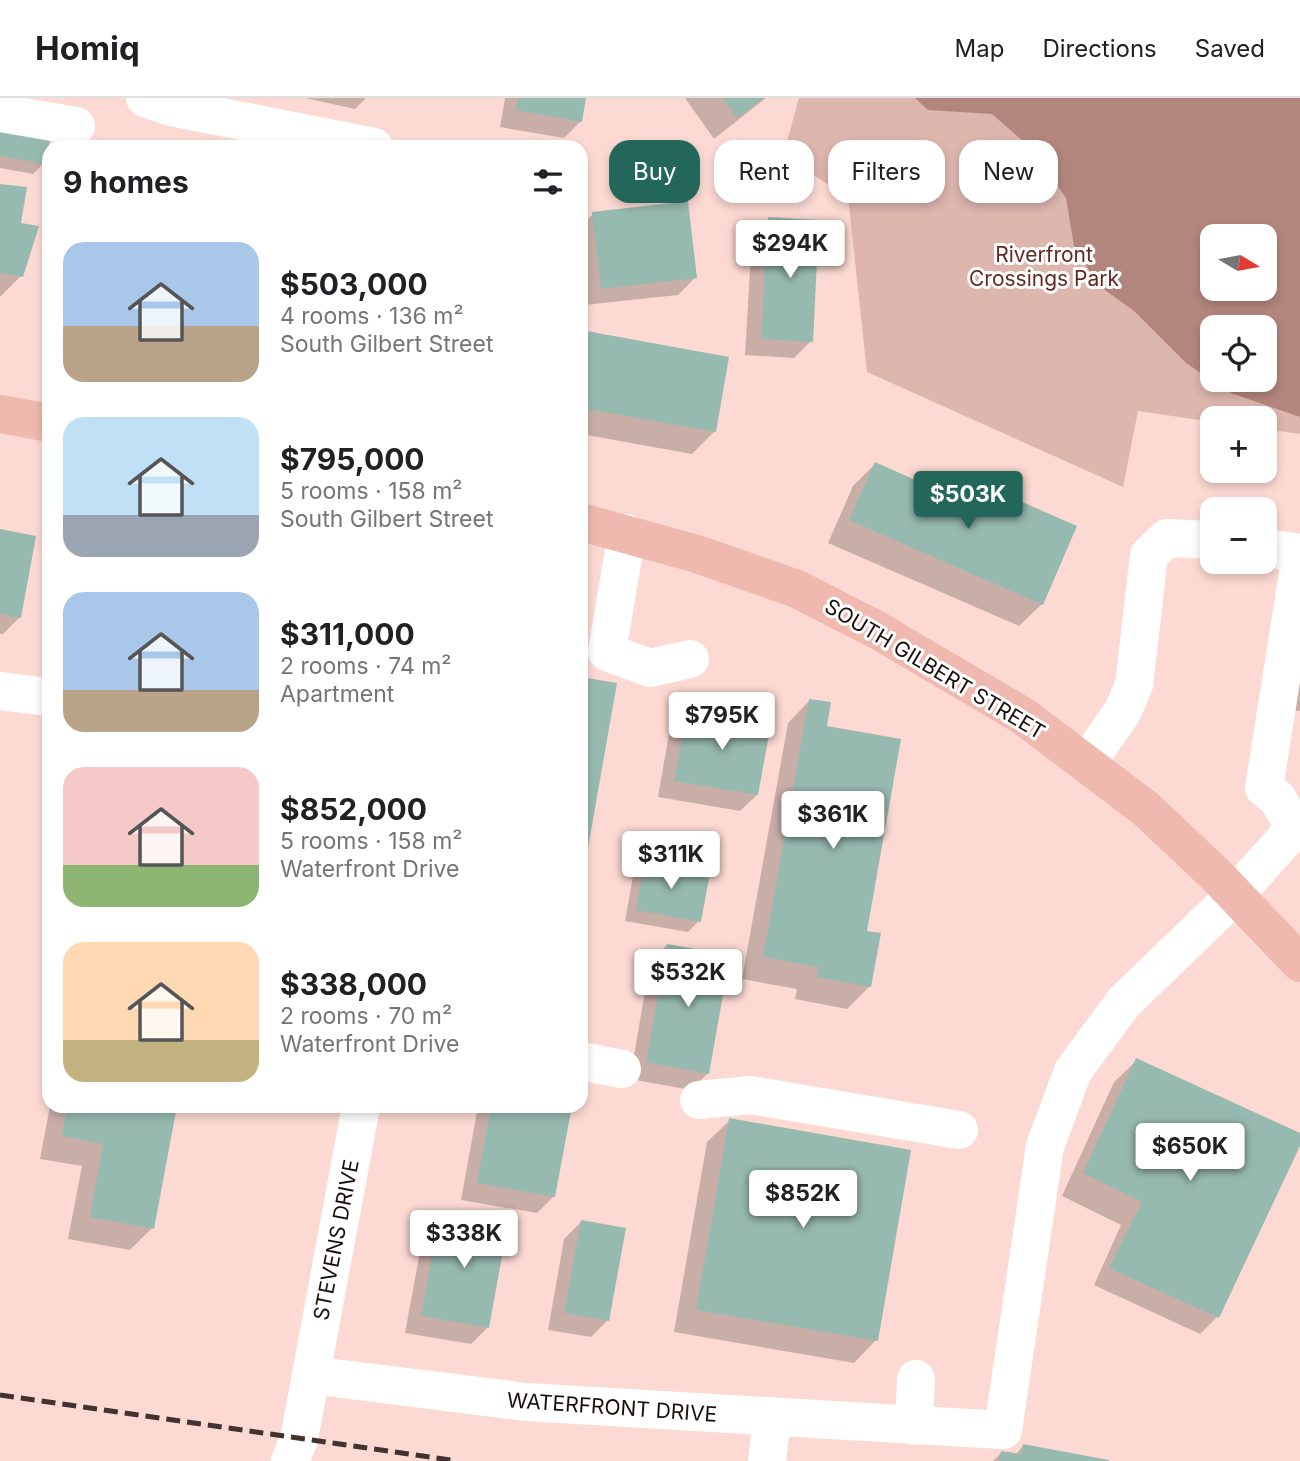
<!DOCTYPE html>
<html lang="en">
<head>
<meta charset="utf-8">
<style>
  body { margin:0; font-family:Inter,sans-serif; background:#f6f6f6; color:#202124; height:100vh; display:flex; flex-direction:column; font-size:26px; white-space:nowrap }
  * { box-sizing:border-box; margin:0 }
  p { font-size:23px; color:#757577 }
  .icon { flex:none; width:38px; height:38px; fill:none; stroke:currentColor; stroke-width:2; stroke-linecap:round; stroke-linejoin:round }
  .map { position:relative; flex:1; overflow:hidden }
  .side { position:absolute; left:42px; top:42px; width:546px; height:973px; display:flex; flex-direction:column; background:#fff; border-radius:21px; box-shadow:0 4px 10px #0003 }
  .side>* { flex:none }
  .top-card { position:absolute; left:609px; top:42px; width:584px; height:63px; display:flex; gap:14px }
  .needle { width:46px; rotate:100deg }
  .controls { position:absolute; left:1200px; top:126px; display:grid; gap:14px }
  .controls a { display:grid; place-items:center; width:77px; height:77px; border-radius:14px; background:#fff; box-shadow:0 4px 10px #0003; font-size:35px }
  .price { position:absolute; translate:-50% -60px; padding:0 16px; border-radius:7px; background:#fff; color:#222; font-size:23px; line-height:46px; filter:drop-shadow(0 2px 4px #0008) }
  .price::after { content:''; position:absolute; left:50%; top:42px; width:21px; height:16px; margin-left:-10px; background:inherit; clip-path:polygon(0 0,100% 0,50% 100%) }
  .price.on { background:#23675a; color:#fff }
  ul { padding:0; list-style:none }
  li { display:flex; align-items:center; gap:21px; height:175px; padding:0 21px }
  li span { display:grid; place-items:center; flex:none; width:196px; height:140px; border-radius:21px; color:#555 }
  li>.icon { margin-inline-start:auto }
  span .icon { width:84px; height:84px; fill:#fffc; stroke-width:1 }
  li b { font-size:30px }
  h2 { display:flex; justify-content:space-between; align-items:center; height:84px; padding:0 21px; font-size:30px }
  .pill { padding:0 24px; border-radius:21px; background:#fff; box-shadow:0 4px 10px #0003; font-size:24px; line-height:63px }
  .pill.on { background:#23675a; color:#fff }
  header { display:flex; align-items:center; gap:42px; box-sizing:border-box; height:98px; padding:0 35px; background:#fff; border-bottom:2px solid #e0e0e0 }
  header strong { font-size:33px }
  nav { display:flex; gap:38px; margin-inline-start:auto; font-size:24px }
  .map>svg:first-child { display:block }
</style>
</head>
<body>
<header>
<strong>Homiq</strong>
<nav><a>Map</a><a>Directions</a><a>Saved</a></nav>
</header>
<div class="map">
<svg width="1300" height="1363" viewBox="0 0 1300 1363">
  <rect width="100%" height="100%" fill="#fcdad3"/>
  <path fill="#ddb6ae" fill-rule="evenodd" d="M799 0H1300V336L1265 331V320H1213V324L1138 313 1123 389 867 274 848 99 783 58ZM1213 138H1265V191H1213ZM1213 229H1265V282H1213Z"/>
  <path fill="#b3867d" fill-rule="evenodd" d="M915 0H1300V319L1231 295 1186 265 1134 213 1098 187 1074 148 1066 100 1031 50 992 16 928 12ZM1213 138H1265V191H1213ZM1213 229H1265V282H1213Z"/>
  <g fill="#0003">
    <polygon points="305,0 366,0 355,11"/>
    <polygon points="505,0 585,0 581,23 564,40 500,29"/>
    <polygon points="685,0 766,0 714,41"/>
    <polygon points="0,28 44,65 33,76 0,70"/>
    <polygon points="0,88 18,127 21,178 0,199"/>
    <polygon points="593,116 695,180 678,197 584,207 581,128"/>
    <polygon points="769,121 811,243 794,260 745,257 752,138"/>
    <polygon points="581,234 715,333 692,356 581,336"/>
    <polygon points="875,366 937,393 945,385 1004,411 1013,402 1042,506 1019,528 828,445 853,388"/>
    <polygon points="0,433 20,519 3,536 0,536"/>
    <polygon points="1300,530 1300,613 1277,611"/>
    <polygon points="810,602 825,629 865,834 870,888 847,911 795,901 797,891 742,881 788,625"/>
    <polygon points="687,613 757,697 740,713 658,699 670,630"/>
    <polygon points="645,762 699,823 688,834 625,823 634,773"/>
    <polygon points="667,847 708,975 691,992 630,981 650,864"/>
    <polygon points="1137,962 1300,1037 1300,1043 1217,1219 1200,1236 1094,1187 1121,1127 1062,1098 1114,984"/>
    <polygon points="50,1008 175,1008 152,1130 130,1152 68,1141 82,1068 40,1061"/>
    <polygon points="478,1008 570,1008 554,1098 537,1115 461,1102"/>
    <polygon points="730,1022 876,1242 854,1265 674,1234 707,1044"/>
    <polygon points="441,1115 488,1229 471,1246 405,1235 424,1132"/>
    <polygon points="581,1124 608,1222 591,1239 548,1232 564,1141"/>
    <polygon points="1023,1348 1107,1363 993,1363 1001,1355 1015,1357"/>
  </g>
  <g fill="#97bab0">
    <polygon points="518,0 586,0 582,24 516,12"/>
    <polygon points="723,0 764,0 737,20"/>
    <polygon points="0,26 51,35 46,66 0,58"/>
    <polygon points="0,86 27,89 21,125 39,128 23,179 0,175"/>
    <polygon points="688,103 697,180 601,191 592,114"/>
    <polygon points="768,119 819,122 813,244 761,241"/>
    <polygon points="581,232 729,259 716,334 581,310"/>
    <polygon points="875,364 940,393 945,383 1008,411 1013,400 1077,428 1043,507 849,422"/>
    <polygon points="0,431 36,438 21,520 0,516"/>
    <polygon points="581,579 617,585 582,784 581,784"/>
    <polygon points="809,601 831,604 827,628 901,641 867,833 881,835 871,889 817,879 818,869 763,859"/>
    <polygon points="687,611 771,626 758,697 674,683"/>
    <polygon points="645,760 681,767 680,775 709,780 701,824 636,812"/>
    <polygon points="667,846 730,857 709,976 646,964"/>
    <polygon points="1136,960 1300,1035 1300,1048 1219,1220 1109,1170 1142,1104 1083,1075"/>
    <polygon points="67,1008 177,1008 154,1131 90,1119 103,1046 62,1038"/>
    <polygon points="491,1008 572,1008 555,1099 477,1085"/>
    <polygon points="729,1020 911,1052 878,1243 696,1212"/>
    <polygon points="440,1113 508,1125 489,1230 421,1218"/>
    <polygon points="581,1122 626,1130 609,1223 564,1215"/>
    <polygon points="1023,1346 1109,1362 1109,1363 999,1363 1001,1353 1021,1356"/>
  </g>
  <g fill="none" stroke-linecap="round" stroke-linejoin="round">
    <g stroke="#fff" stroke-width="38">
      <polyline points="145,0 171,9 374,49"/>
      <polyline points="0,15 76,28"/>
      <polyline points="627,435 607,554 650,570 690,561"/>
      <polyline points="1265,450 1300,455"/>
      <polyline points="0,593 49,599"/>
      <polyline points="1086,666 1123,613 1134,587 1149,457 1167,440 1213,442"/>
      <polyline points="581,963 622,971"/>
      <polyline points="699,1002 750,997 959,1032"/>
      <polyline points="311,1277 526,1304 1003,1332 1045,1048 1073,973 1124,904 1235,797 1295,730 1277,700 1264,690 1300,463"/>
      <polyline points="914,1328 916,1281"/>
      <polyline points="290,1363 299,1341 361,1008"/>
      <polyline points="767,1363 772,1321"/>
    </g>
    <g stroke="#efb9af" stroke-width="38">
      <polyline points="0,316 49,325"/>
      <polyline points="581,424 697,456 797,491 877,532 1023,618 1146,711 1217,778 1300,865"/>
    </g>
    <polyline stroke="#423230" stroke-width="5" stroke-dasharray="14 7" stroke-linecap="butt" points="0,1297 457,1363"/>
  </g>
  <g text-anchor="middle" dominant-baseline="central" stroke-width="6" stroke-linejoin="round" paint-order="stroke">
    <g font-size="21" fill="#64291f" stroke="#fff">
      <text x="1044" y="156">Riverfront<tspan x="1044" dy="24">Crossings Park</tspan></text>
    </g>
    <g font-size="21" fill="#190e0c" stroke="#fff">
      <text transform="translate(935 571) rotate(31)">SOUTH GILBERT STREET</text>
      <text transform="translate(336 1142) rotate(-79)">STEVENS DRIVE</text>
      <text transform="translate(612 1309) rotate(4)">WATERFRONT DRIVE</text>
    </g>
  </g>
</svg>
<div class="controls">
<a><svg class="needle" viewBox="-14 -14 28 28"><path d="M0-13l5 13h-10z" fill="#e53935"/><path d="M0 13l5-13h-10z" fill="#757577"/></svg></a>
<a><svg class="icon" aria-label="locate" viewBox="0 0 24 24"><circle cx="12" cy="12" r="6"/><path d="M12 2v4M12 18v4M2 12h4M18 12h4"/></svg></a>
<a>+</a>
<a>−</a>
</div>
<b class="price" style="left:790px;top:182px">$294K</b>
<b class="price on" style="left:968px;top:433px">$503K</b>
<b class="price" style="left:722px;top:654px">$795K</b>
<b class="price" style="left:833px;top:753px">$361K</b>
<b class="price" style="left:671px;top:793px">$311K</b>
<b class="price" style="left:688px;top:911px">$532K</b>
<b class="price" style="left:1190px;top:1085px">$650K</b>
<b class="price" style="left:803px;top:1132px">$852K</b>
<b class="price" style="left:464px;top:1172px">$338K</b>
<div class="top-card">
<a class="pill on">Buy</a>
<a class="pill">Rent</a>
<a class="pill">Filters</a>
<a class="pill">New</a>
</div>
<section class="side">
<h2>9 homes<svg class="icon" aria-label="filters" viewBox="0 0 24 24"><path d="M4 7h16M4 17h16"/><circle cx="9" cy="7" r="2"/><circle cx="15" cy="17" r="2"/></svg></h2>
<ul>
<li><span style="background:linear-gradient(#a9c7e8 60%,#b9a48a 0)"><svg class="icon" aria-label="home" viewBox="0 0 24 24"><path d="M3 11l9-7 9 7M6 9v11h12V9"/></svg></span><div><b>$503,000</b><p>4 rooms · 136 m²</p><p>South Gilbert Street</p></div></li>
<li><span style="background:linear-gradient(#bfe0f5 70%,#9aa5b1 0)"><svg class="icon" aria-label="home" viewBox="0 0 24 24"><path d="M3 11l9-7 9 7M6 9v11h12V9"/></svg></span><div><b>$795,000</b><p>5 rooms · 158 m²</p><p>South Gilbert Street</p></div></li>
<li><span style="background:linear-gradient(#a9c7e8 70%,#b9a48a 0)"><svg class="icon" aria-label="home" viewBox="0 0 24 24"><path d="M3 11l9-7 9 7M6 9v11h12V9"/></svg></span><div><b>$311,000</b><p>2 rooms · 74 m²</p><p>Apartment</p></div></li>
<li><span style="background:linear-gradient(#f6c9c9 70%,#8fb573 0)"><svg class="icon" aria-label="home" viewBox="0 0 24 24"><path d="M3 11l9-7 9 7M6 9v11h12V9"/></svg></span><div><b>$852,000</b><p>5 rooms · 158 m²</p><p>Waterfront Drive</p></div></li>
<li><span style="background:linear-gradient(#ffd9b3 70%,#c2b280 0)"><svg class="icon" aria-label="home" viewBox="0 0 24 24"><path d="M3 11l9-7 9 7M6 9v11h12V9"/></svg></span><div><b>$338,000</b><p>2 rooms · 70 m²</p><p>Waterfront Drive</p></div></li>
</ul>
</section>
</div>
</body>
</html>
